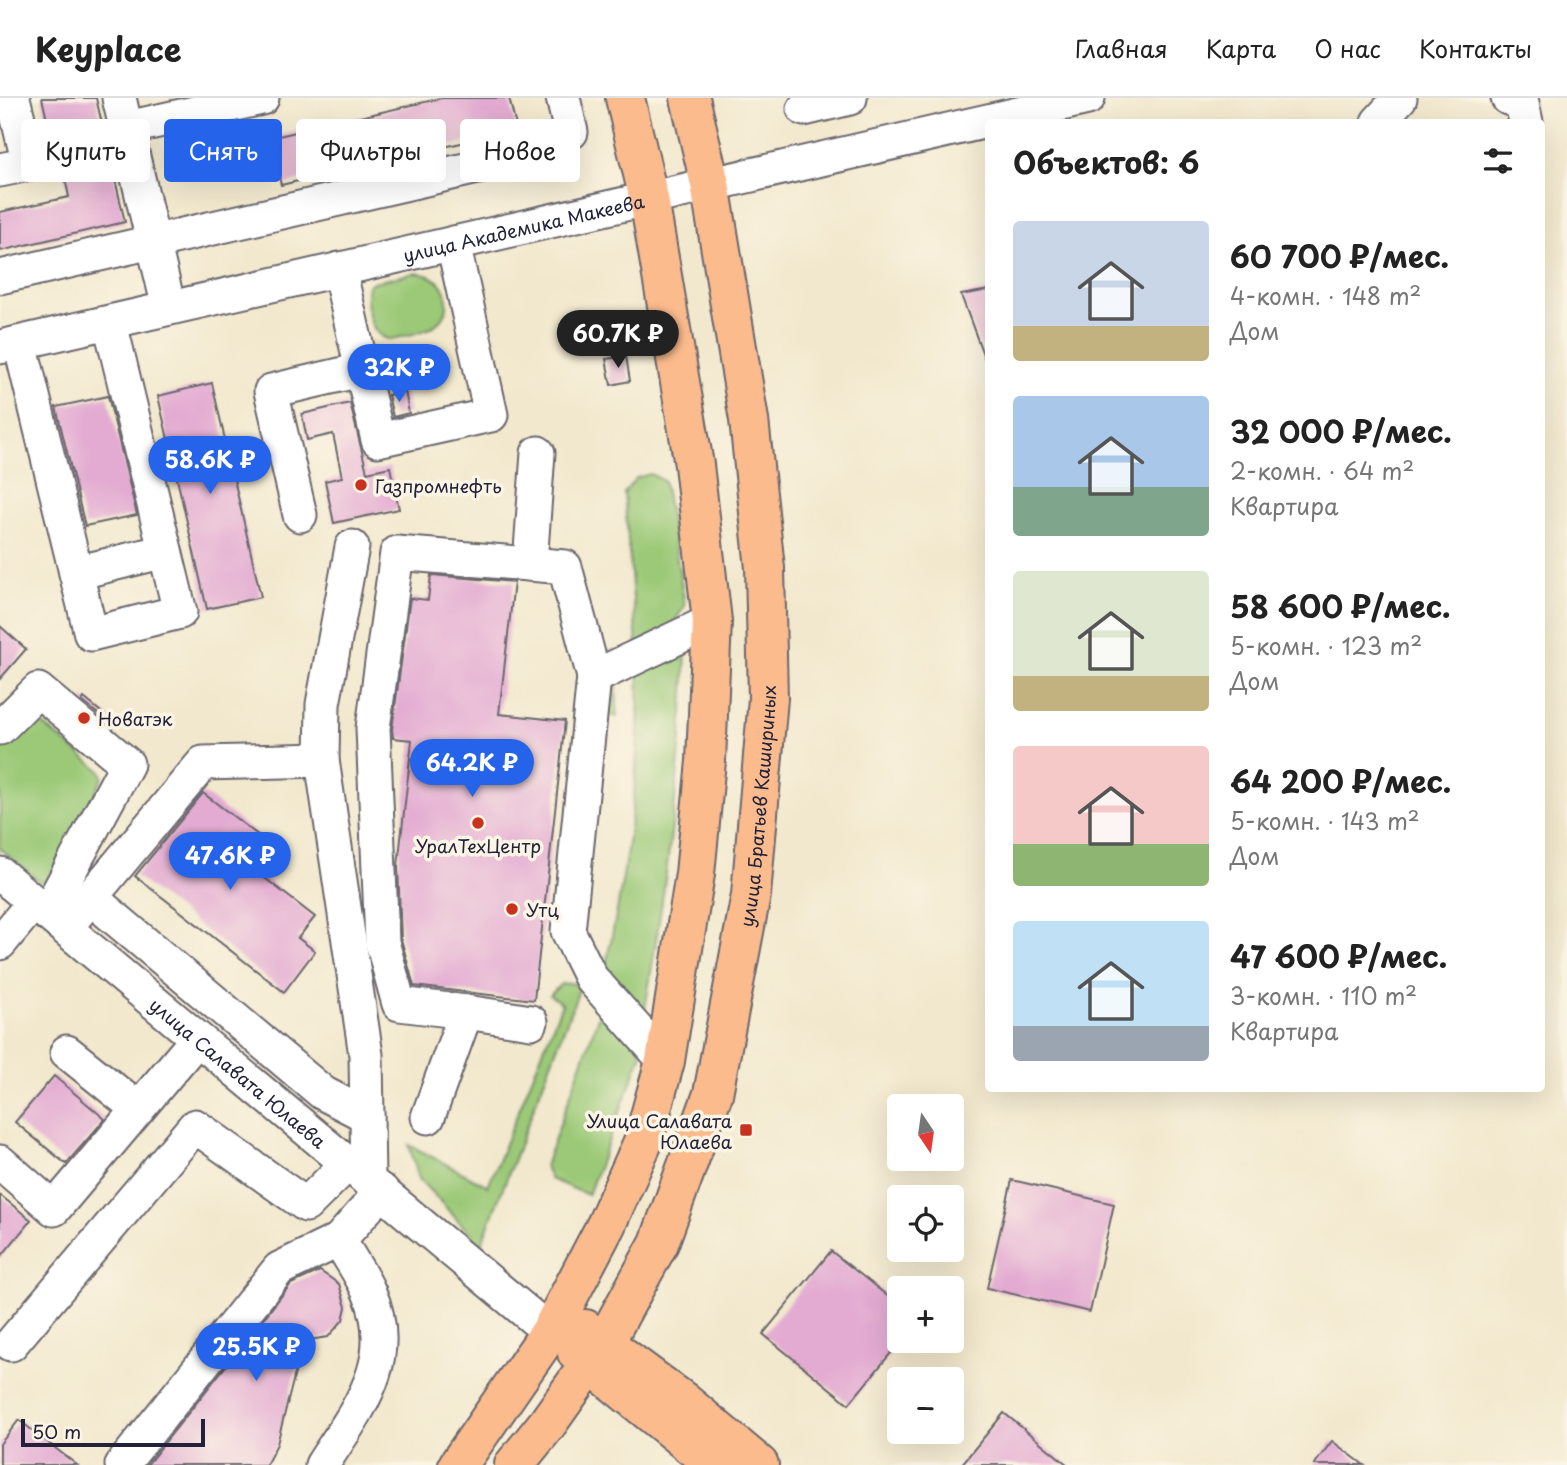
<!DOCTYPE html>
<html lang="ru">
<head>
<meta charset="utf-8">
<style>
  body { margin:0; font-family:"Playpen Sans",sans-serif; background:#f2f2f2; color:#222; height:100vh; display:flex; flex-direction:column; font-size:26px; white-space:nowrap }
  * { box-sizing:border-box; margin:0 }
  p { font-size:23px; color:#767676 }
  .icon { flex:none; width:38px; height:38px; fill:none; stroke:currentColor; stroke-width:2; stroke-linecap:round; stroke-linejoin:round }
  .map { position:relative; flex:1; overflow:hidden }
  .side { position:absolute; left:985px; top:21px; width:560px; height:973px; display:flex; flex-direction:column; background:#fff; border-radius:7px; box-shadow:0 7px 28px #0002 }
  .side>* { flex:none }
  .top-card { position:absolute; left:21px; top:21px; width:665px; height:63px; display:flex; gap:14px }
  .needle { width:46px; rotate:167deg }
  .tools { position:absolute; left:887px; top:996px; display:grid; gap:14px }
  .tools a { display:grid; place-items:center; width:77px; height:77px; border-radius:7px; background:#fff; box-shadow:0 7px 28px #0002; font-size:35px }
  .scale { position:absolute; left:21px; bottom:18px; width:184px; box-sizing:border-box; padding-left:7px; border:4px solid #22223b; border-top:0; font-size:19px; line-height:24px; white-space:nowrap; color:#22223b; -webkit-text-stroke:5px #fcf5e5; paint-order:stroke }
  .price { position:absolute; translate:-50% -60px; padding:0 16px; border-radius:24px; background:#2563eb; color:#fff; font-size:23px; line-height:46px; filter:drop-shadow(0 2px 4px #0008) }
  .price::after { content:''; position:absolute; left:50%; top:42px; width:21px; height:16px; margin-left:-10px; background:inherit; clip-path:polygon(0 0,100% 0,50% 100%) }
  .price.on { background:#222; color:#fff }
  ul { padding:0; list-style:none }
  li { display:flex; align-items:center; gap:21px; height:175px; padding:0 28px }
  li span { display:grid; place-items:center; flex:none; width:196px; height:140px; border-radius:7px; color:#555 }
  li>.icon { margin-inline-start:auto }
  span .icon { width:84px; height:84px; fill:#fffc; stroke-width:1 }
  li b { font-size:30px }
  h2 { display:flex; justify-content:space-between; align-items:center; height:84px; padding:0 28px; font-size:30px }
  .tag { padding:0 24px; border-radius:7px; background:#fff; box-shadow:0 7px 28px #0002; font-size:24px; line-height:63px }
  .tag.on { background:#2563eb; color:#fff }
  header { display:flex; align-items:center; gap:42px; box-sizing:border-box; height:98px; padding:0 35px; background:#fff; border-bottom:2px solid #e0e0e0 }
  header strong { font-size:33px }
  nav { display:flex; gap:38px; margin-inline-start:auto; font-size:24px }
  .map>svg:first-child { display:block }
</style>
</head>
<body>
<header>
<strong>Keyplace</strong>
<nav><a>Главная</a><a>Карта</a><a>О нас</a><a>Контакты</a></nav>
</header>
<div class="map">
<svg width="1567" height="1367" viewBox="0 0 1567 1367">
  <rect width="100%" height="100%" fill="#fcf5e5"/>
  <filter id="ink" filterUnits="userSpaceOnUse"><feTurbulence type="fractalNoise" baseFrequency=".0143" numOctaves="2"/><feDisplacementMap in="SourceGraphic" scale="14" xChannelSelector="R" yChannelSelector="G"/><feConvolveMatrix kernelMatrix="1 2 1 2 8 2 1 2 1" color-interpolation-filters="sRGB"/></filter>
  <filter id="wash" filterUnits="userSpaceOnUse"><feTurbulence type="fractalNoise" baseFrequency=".00686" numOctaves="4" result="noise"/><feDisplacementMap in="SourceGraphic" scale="28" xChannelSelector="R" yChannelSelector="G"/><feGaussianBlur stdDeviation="1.57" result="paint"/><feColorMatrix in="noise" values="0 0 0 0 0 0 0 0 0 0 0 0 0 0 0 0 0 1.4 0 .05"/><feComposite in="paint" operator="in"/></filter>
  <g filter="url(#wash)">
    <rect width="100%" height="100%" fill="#f2e8cd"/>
    <g fill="#9bc977" stroke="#5e7659" stroke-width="2">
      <path d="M415 175C428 176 440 180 445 194 454 221 432 232 409 237 403 238 394 242 388 241 368 236 365 204 368 188L373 184Z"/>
      <polygon points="650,376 664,383 685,508 668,532 637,546 624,395 636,380"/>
      <path d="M686 549C682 676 664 799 643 923L605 871C627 773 642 672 638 570Z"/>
      <polygon points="616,577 617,619 602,615 600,586"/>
      <polygon points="29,619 37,622 101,673 103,679 49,787 40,784 0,751 0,643"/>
      <polygon points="575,885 579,892 481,1147 419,1081 409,1047 488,1088 562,906 550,897 561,886"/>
      <polygon points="605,900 642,955 588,1097 550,1081 545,1068"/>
    </g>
    <g id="blocks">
      <g fill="#e3abd2">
        <polygon points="42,0 96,0 125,124 0,153 0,114 69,99 59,51 54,52"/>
        <polygon points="442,0 509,0 517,32 281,87 270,40"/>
        <polygon points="989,192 989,266 987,267 961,197"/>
        <polygon points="626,258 630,283 611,287 606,261"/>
        <polygon points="212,285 261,499 207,511 158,298"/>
        <polygon points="405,293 409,315 393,319 388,297"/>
        <polygon points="108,298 137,417 85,428 56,309"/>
        <polygon points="350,305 367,374 390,369 399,411 334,425 325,383 342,379 333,336 307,342 302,316"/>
        <polygon points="431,477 514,484 499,616 565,623 534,902 414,888 401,841 398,768 412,642 393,640 392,631 410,500 428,502"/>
        <polygon points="0,528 26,551 0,581"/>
        <polygon points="84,600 106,618 104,621 82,603"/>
        <polygon points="203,695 267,744 248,767 315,819 298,840 315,853 284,894 135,778"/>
        <polygon points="54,978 105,1021 66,1066 15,1024"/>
        <polygon points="1012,1082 1114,1106 1090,1214 987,1190"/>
        <polygon points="0,1097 31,1122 0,1160"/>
        <polygon points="831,1153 900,1208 900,1244 849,1306 763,1236"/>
        <polygon points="320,1173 339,1186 346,1209 343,1222 328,1239 295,1244 297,1267 277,1346 266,1367 147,1367 291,1186"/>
        <polygon points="1004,1315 1068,1367 961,1367"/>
        <polygon points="19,1322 77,1367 0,1367 0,1346"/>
        <polygon points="1332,1343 1364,1367 1314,1367"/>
      </g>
    </g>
  </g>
  <g filter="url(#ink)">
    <use href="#blocks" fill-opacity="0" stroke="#6b676e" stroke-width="2"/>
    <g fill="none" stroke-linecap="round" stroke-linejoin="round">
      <g stroke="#6b676e" stroke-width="37">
        <g id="minor">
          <polyline points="119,0 169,210"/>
          <polyline points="563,0 571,34"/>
          <polyline points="1508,0 1522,5 1526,24"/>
          <polyline points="804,11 850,0"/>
          <polyline points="1378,24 1400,0"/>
          <polyline points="127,30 262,0"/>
          <polyline points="0,72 29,66 13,0"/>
          <polyline points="339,171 378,342 491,317 453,145"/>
          <polyline points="0,179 491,66"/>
          <polyline points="20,245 91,536 180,514 110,225"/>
          <path id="s1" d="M0 249 1088 0"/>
          <polyline points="300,417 271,293 361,272"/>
          <polyline points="352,449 323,606 322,662 366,957 368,1083"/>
          <polyline points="530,466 538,355"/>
          <polyline points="76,475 165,453"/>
          <polyline points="0,630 38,592 127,666 47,815"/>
          <path id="s2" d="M0 776 550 1234"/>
          <polyline points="91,800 323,995 367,1018"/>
          <polyline points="76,817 203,665 322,662"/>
          <polyline points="0,845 34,804"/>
          <polyline points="466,914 399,906 382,844 373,630 397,455 565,469 594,579"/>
          <polyline points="67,954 138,1011"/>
          <polyline points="665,963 591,880 568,833 594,579 712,523"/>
          <polyline points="428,1019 466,914 531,924"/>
          <polyline points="0,1064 54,1111 197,941"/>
          <polyline points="11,1246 195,1028 306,1107 347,1066"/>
          <polyline points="122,1367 279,1171 339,1142"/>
          <path d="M322 1367C357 1312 399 1263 369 1194 361 1176 349 1159 339 1142L382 1093"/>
        </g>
      </g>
      <g stroke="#6b676e" stroke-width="42">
        <g id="major">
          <polyline points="585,1231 684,1304 759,1367"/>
          <polyline points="577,1255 715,1367"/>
          <polyline points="458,1367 550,1234 606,1127 643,1044 665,963 695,776 706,663 712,523 694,367 649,101 625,0"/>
          <path id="s3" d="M514 1367 547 1326 605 1244 659 1145 713 996 751 797 768 600 765 470 749 322 710 86 690 0"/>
        </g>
      </g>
      <use href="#minor" stroke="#fff" stroke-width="33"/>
      <use href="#major" stroke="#fbbb8d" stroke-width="38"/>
    </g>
  </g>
  <g fill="#c8321e" stroke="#fcf5e5" stroke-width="2.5">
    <circle cx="361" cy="387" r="7"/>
    <circle cx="84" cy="620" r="7"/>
    <circle cx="478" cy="725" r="7"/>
    <circle cx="512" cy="811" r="7"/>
    <rect x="739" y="1025" width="14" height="14" rx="3.5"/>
  </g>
  <g text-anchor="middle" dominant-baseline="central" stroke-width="7" stroke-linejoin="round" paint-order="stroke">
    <g font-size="18" fill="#22223b" stroke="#fcf5e5">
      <text stroke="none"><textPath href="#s1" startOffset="537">улица Академика Макеева</textPath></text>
      <text stroke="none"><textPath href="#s3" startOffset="716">улица Братьев Кашириных</textPath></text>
      <text stroke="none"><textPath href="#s2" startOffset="310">улица Салавата Юлаева</textPath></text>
    </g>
    <g font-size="18" fill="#22223b" stroke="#fcf5e5" text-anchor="start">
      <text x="375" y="387">Газпромнефть</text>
      <text x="98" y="620">Новатэк</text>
      <text x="478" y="747" text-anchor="middle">УралТехЦентр</text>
      <text x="526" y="811">Утц</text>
      <text x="732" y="1022" text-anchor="end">Улица Салавата<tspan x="732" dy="21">Юлаева</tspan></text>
    </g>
  </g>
</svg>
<div class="tools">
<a><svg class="needle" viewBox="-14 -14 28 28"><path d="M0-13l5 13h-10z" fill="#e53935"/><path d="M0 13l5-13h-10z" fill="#767676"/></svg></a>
<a><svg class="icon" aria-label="locate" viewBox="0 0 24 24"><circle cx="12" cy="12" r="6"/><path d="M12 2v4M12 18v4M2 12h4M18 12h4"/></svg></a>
<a>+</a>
<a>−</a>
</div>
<div class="scale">50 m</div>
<b class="price on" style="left:618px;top:272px">60.7K ₽</b>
<b class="price" style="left:399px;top:306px">32K ₽</b>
<b class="price" style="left:210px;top:398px">58.6K ₽</b>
<b class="price" style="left:472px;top:701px">64.2K ₽</b>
<b class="price" style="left:230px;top:794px">47.6K ₽</b>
<b class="price" style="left:256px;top:1285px">25.5K ₽</b>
<div class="top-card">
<a class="tag">Купить</a>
<a class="tag on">Снять</a>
<a class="tag">Фильтры</a>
<a class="tag">Новое</a>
</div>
<section class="side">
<h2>Объектов: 6<svg class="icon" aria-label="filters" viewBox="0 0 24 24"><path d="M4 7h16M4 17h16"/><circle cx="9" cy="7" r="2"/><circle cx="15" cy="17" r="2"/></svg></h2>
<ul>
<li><span style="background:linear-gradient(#c9d6e8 75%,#c2b280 0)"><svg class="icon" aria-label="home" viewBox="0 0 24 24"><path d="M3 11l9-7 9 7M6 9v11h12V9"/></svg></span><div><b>60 700 ₽/мес.</b><p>4-комн. · 148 m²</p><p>Дом</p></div></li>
<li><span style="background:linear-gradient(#a9c7e8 65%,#7fa58c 0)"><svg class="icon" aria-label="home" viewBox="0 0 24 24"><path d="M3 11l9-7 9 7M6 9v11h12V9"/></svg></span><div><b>32 000 ₽/мес.</b><p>2-комн. · 64 m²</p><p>Квартира</p></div></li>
<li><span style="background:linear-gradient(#dfe7d0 75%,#c2b280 0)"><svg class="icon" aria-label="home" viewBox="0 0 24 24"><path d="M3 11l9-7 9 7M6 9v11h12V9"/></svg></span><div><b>58 600 ₽/мес.</b><p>5-комн. · 123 m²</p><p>Дом</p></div></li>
<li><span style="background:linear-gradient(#f6c9c9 70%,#8fb573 0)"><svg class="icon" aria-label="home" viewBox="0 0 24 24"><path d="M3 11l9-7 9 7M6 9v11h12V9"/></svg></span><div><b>64 200 ₽/мес.</b><p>5-комн. · 143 m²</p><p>Дом</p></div></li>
<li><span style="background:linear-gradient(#bfe0f5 75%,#9aa5b1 0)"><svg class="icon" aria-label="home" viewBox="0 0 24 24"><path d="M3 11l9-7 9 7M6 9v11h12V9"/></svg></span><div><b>47 600 ₽/мес.</b><p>3-комн. · 110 m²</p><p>Квартира</p></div></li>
</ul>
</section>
</div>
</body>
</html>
